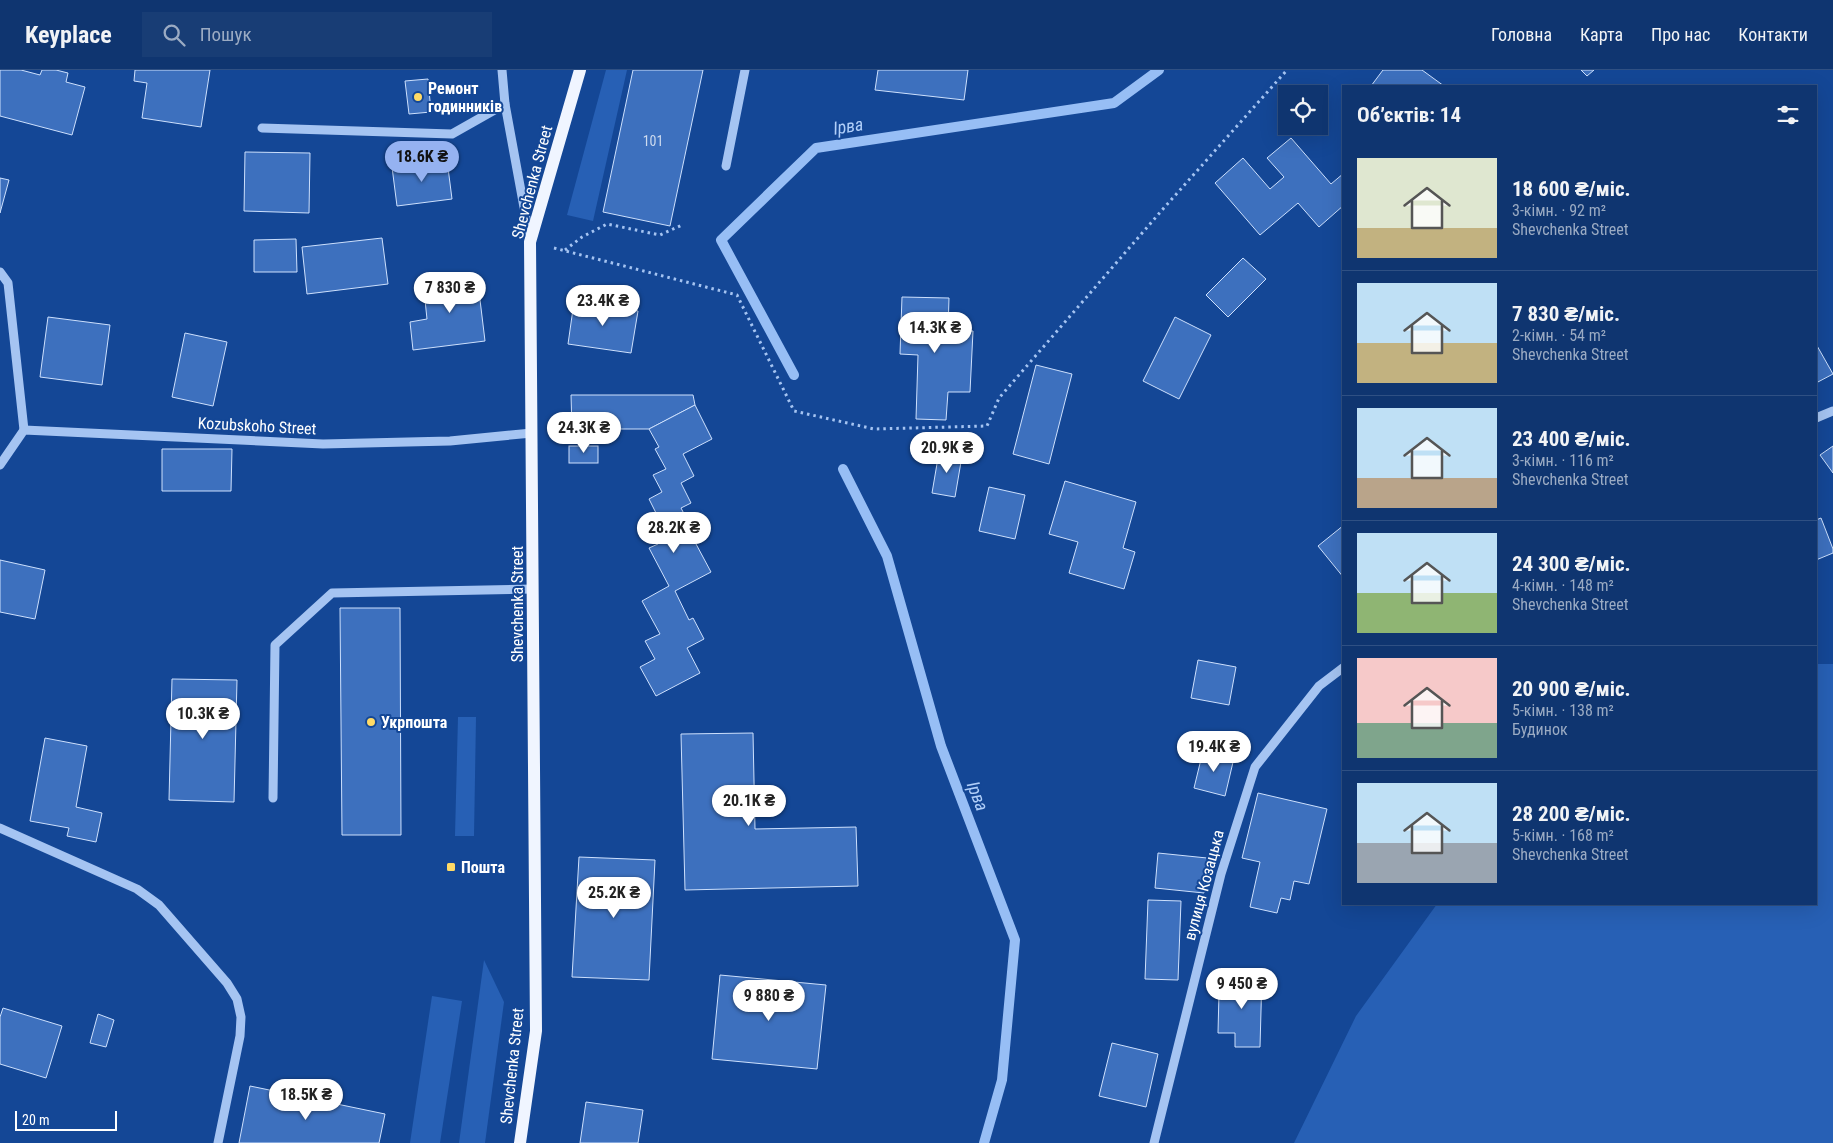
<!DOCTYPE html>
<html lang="uk">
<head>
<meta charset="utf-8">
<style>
  body { margin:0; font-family:"Roboto Condensed",sans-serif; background:#183d75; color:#f1f3f6; height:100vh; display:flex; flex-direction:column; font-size:19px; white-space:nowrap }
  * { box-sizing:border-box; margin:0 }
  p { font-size:16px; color:#9babc3 }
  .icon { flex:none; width:28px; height:28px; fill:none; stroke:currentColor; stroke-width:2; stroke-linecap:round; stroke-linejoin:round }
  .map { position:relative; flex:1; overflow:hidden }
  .sheet { position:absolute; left:1342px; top:15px; width:475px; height:820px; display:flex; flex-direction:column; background:#0f3570; border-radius:0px; box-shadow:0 5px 20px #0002,0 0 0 1px #2f5083 }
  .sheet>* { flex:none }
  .tools { position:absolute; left:1278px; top:15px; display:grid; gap:10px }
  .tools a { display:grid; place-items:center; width:50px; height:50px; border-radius:0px; background:#0f3570; box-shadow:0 5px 20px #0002,0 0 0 1px #2f5083; font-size:25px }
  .scale { position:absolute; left:15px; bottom:12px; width:102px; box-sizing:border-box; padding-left:5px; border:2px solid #fff; border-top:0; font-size:14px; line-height:18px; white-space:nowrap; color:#fff; -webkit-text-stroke:4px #144796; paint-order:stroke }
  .price { position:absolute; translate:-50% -42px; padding:0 11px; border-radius:18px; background:#fff; color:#222; font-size:16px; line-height:32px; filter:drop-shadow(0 1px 2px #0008) }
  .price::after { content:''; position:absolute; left:50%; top:30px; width:15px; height:11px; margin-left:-8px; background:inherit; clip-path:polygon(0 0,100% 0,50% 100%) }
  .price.selected { background:#95b2f1; color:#111 }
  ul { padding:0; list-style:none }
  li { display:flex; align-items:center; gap:15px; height:125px; padding:0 15px }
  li+li { border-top:1px solid #2f5083 }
  li span { display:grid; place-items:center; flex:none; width:140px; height:100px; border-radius:0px; color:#555 }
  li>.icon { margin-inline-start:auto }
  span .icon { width:60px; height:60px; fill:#fffc; stroke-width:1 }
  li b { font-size:21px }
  h2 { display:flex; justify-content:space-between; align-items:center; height:60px; padding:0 15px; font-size:21px }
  header { display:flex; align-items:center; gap:30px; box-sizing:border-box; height:70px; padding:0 25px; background:#0f3570; border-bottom:1px solid #2f5083 }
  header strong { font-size:24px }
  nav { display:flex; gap:28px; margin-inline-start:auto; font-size:18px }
  .search { width:350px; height:45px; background:#183d75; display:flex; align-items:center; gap:12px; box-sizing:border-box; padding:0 18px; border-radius:0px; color:#9babc3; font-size:19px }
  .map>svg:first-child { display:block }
</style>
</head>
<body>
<header>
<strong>Keyplace</strong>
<div class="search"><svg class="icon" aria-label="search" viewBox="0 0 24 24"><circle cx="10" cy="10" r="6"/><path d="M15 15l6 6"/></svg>Пошук</div>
<nav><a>Головна</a><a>Карта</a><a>Про нас</a><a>Контакти</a></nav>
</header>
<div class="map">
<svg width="1833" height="1073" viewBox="0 0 1833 1073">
  <rect width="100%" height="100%" fill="#144796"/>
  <g fill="#2760b5">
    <polygon points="606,0 627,0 593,151 567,145"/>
    <polygon points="1816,594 1833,594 1833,1073 1294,1073 1356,946 1437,834 1816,834"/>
    <polygon points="458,647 476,647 474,766 455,766"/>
    <polygon points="484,890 504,932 485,1073 459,1073"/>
    <polygon points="432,926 462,931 440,1073 410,1073"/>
  </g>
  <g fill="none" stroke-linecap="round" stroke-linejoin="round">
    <g stroke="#97bef5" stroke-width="10">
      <polyline points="794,305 721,170 816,78 1114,33 1159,0"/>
      <polyline points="843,399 887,486 941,676 1015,870 1002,1010 984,1073"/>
    </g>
  </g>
  <g fill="#3d70be" stroke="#cde0fd">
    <polygon points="0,0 21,0 40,5 42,0 56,0 68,3 66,12 85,17 72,65 0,46"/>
    <polygon points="135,0 210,0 201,57 142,48 147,13 134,11"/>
    <polygon points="633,0 703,0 670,156 603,142"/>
    <polygon points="878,0 968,0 964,30 875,20"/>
    <polygon points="1383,0 1422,0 1444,16 1371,16"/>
    <polygon points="1581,0 1594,0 1587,6"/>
    <polygon points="428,9 431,42 409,44 405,11"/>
    <polygon points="1291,68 1331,114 1344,103 1344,135 1319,157 1298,133 1260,165 1215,113 1243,88 1270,119 1284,107 1267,88"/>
    <polygon points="245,82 310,83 309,143 244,141"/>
    <polygon points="447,90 452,129 397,136 392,97"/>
    <polygon points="0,108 9,110 0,143"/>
    <polygon points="382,168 388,214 307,224 302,177"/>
    <polygon points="296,169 297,202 254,202 254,170"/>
    <polygon points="1243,188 1266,209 1228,247 1206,225"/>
    <polygon points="477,205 485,271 413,280 410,252 427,249 423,211"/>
    <polygon points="902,227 949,228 948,260 973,261 970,322 948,322 946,350 916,349 918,285 900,284"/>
    <polygon points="574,232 638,241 631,283 568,274"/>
    <polygon points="48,247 110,255 102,315 40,307"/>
    <polygon points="1175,247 1211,265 1179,329 1143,311"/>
    <polygon points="185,263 227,272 213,336 172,327"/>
    <polygon points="1816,274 1833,304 1816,313"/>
    <polygon points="1036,295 1072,304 1049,394 1013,384"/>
    <polygon points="571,325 693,325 695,335 649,359 572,359"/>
    <polygon points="695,335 712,369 683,384 694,406 681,413 691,433 681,438 691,457 688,459 711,502 675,521 689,550 693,548 704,569 687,578 700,603 656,626 640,597 655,589 645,571 660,564 642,531 669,516 649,478 658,474 649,457 660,451 649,429 662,422 653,405 666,399 655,379 659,377 649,359"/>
    <rect x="569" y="376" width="29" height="17"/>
    <polygon points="1833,376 1833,403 1820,385"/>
    <polygon points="162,379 232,379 231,421 162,421"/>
    <polygon points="939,382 962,386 955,427 932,423"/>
    <polygon points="1065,411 1136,432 1123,478 1135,482 1124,519 1069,503 1078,472 1049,464"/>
    <polygon points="989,417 1025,425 1015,469 979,461"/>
    <polygon points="1821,448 1833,479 1833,483 1816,490 1816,450"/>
    <polygon points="1344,455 1344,508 1318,476"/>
    <polygon points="0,490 45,500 35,549 0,542"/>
    <polygon points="340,538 400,538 401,765 342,765"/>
    <polygon points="1198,590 1236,597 1229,635 1191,628"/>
    <polygon points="172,609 237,610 234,732 169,730"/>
    <polygon points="753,663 755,759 856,757 858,816 685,820 681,664"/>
    <polygon points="45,668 87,676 76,737 102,743 96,772 67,766 69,758 30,751"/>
    <polygon points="1203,681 1234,688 1225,726 1194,718"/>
    <polygon points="1258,723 1327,739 1309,814 1294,811 1290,830 1281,828 1277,843 1250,837 1260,792 1242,788"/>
    <polygon points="1158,783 1207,788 1204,823 1155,818"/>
    <polygon points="579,787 655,790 649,910 572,907"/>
    <polygon points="1148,830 1181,831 1178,910 1145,909"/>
    <polygon points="1232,904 1262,905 1260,977 1235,977 1235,963 1218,963 1219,923 1232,923"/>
    <polygon points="720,905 826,915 817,999 712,989"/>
    <polygon points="3,938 62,956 46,1008 0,994 0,947"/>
    <polygon points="98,944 114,950 106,977 90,973"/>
    <polygon points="1112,973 1158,984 1146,1037 1099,1026"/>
    <polygon points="250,1016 385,1044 379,1073 239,1073"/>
    <polygon points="586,1032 643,1040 638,1073 580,1073"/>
  </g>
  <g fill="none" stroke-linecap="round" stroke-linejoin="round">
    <g stroke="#a5c4f2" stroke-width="3" stroke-dasharray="2.5 4" stroke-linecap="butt">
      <polyline points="554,178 737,225 794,341 874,359 987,356 999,328 1163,139 1287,0"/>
      <polyline points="565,180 582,167 607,154 660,165 682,155"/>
    </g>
    <g stroke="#a5c4f2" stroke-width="9">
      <polyline points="502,0 505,34 530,170"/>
      <polyline points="262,58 452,64 505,34"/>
      <polyline points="726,96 745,0"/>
      <polyline points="0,202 8,213 24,360"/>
      <polyline points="1816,348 1833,341"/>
      <polyline points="0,395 24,360 323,374 450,371 532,363"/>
      <polyline points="273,728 275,575 332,523 533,519"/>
      <polyline points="0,758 137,819 159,835 227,913 237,929 241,947 240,966 218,1073"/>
      <polyline points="1154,1073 1221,804 1255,697 1319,616 1344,597"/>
    </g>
    <polyline stroke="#f0f5ff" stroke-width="12" points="520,1073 536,961 530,172 580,0"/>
  </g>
  <g fill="#ffda66" stroke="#144796" stroke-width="2">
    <circle cx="418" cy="27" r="5"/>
    <circle cx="371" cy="652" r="5"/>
    <rect x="446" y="792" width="10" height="10" rx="2.5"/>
  </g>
  <g text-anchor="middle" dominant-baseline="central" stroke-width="4" stroke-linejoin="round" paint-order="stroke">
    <g font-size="14" fill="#cedbef">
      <text x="653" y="71">101</text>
    </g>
    <g font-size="16" font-weight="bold" fill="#fff" stroke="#144796" text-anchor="start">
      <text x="428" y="18">Ремонт<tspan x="428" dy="18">годинників</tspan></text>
      <text x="381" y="652">Укрпошта</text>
      <text x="461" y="797">Пошта</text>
    </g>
    <g font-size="16" fill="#fff" stroke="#144796">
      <text transform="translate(532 112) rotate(-75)">Shevchenka Street</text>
      <text transform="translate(257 356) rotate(3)">Kozubskoho Street</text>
      <text transform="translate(517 534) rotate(-90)">Shevchenka Street</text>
      <text transform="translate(1204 815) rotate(-75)">вулиця Козацька</text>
      <text transform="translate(512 996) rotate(-84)">Shevchenka Street</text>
    </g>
    <g font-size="18" font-style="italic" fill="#b1cff9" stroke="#144796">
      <text transform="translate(848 56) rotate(-9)">Ірва</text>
      <text transform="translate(978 726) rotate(69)">Ірва</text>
    </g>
  </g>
</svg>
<div class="tools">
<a><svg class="icon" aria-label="locate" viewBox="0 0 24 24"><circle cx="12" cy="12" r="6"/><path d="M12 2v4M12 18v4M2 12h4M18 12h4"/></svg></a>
</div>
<div class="scale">20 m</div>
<b class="price selected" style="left:422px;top:113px">18.6K ₴</b>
<b class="price" style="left:450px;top:244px">7 830 ₴</b>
<b class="price" style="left:603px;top:257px">23.4K ₴</b>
<b class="price" style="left:935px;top:284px">14.3K ₴</b>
<b class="price" style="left:584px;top:384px">24.3K ₴</b>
<b class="price" style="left:947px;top:404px">20.9K ₴</b>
<b class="price" style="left:674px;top:484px">28.2K ₴</b>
<b class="price" style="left:203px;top:670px">10.3K ₴</b>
<b class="price" style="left:1214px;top:703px">19.4K ₴</b>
<b class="price" style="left:749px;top:757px">20.1K ₴</b>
<b class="price" style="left:614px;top:849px">25.2K ₴</b>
<b class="price" style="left:1242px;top:940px">9 450 ₴</b>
<b class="price" style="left:769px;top:952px">9 880 ₴</b>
<b class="price" style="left:306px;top:1051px">18.5K ₴</b>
<section class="sheet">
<h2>Об’єктів: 14<svg class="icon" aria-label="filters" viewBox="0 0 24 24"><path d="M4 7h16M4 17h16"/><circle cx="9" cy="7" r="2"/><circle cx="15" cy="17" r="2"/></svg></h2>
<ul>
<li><span style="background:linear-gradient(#dfe7d0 70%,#c2b280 0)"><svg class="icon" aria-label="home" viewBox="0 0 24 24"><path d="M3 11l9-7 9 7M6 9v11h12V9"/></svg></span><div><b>18 600 ₴/міс.</b><p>3-кімн. · 92 m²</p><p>Shevchenka Street</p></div></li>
<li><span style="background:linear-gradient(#bfe0f5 60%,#c2b280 0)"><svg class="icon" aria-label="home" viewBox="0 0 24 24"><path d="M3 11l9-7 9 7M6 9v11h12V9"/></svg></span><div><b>7 830 ₴/міс.</b><p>2-кімн. · 54 m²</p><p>Shevchenka Street</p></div></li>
<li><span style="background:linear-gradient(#bfe0f5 70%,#b9a48a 0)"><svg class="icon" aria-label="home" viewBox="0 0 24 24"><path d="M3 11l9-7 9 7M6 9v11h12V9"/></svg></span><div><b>23 400 ₴/міс.</b><p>3-кімн. · 116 m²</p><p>Shevchenka Street</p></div></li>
<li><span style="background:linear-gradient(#bfe0f5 60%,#8fb573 0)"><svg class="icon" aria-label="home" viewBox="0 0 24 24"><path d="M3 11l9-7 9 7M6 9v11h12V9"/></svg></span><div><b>24 300 ₴/міс.</b><p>4-кімн. · 148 m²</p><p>Shevchenka Street</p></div></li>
<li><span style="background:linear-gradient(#f6c9c9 65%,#7fa58c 0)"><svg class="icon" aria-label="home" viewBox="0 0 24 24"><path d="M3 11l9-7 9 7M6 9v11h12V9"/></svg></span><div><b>20 900 ₴/міс.</b><p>5-кімн. · 138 m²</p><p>Будинок</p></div></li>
<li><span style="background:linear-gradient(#bfe0f5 60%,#9aa5b1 0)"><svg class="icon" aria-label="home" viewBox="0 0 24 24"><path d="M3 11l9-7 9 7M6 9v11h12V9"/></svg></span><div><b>28 200 ₴/міс.</b><p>5-кімн. · 168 m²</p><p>Shevchenka Street</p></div></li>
</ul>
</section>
</div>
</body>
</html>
